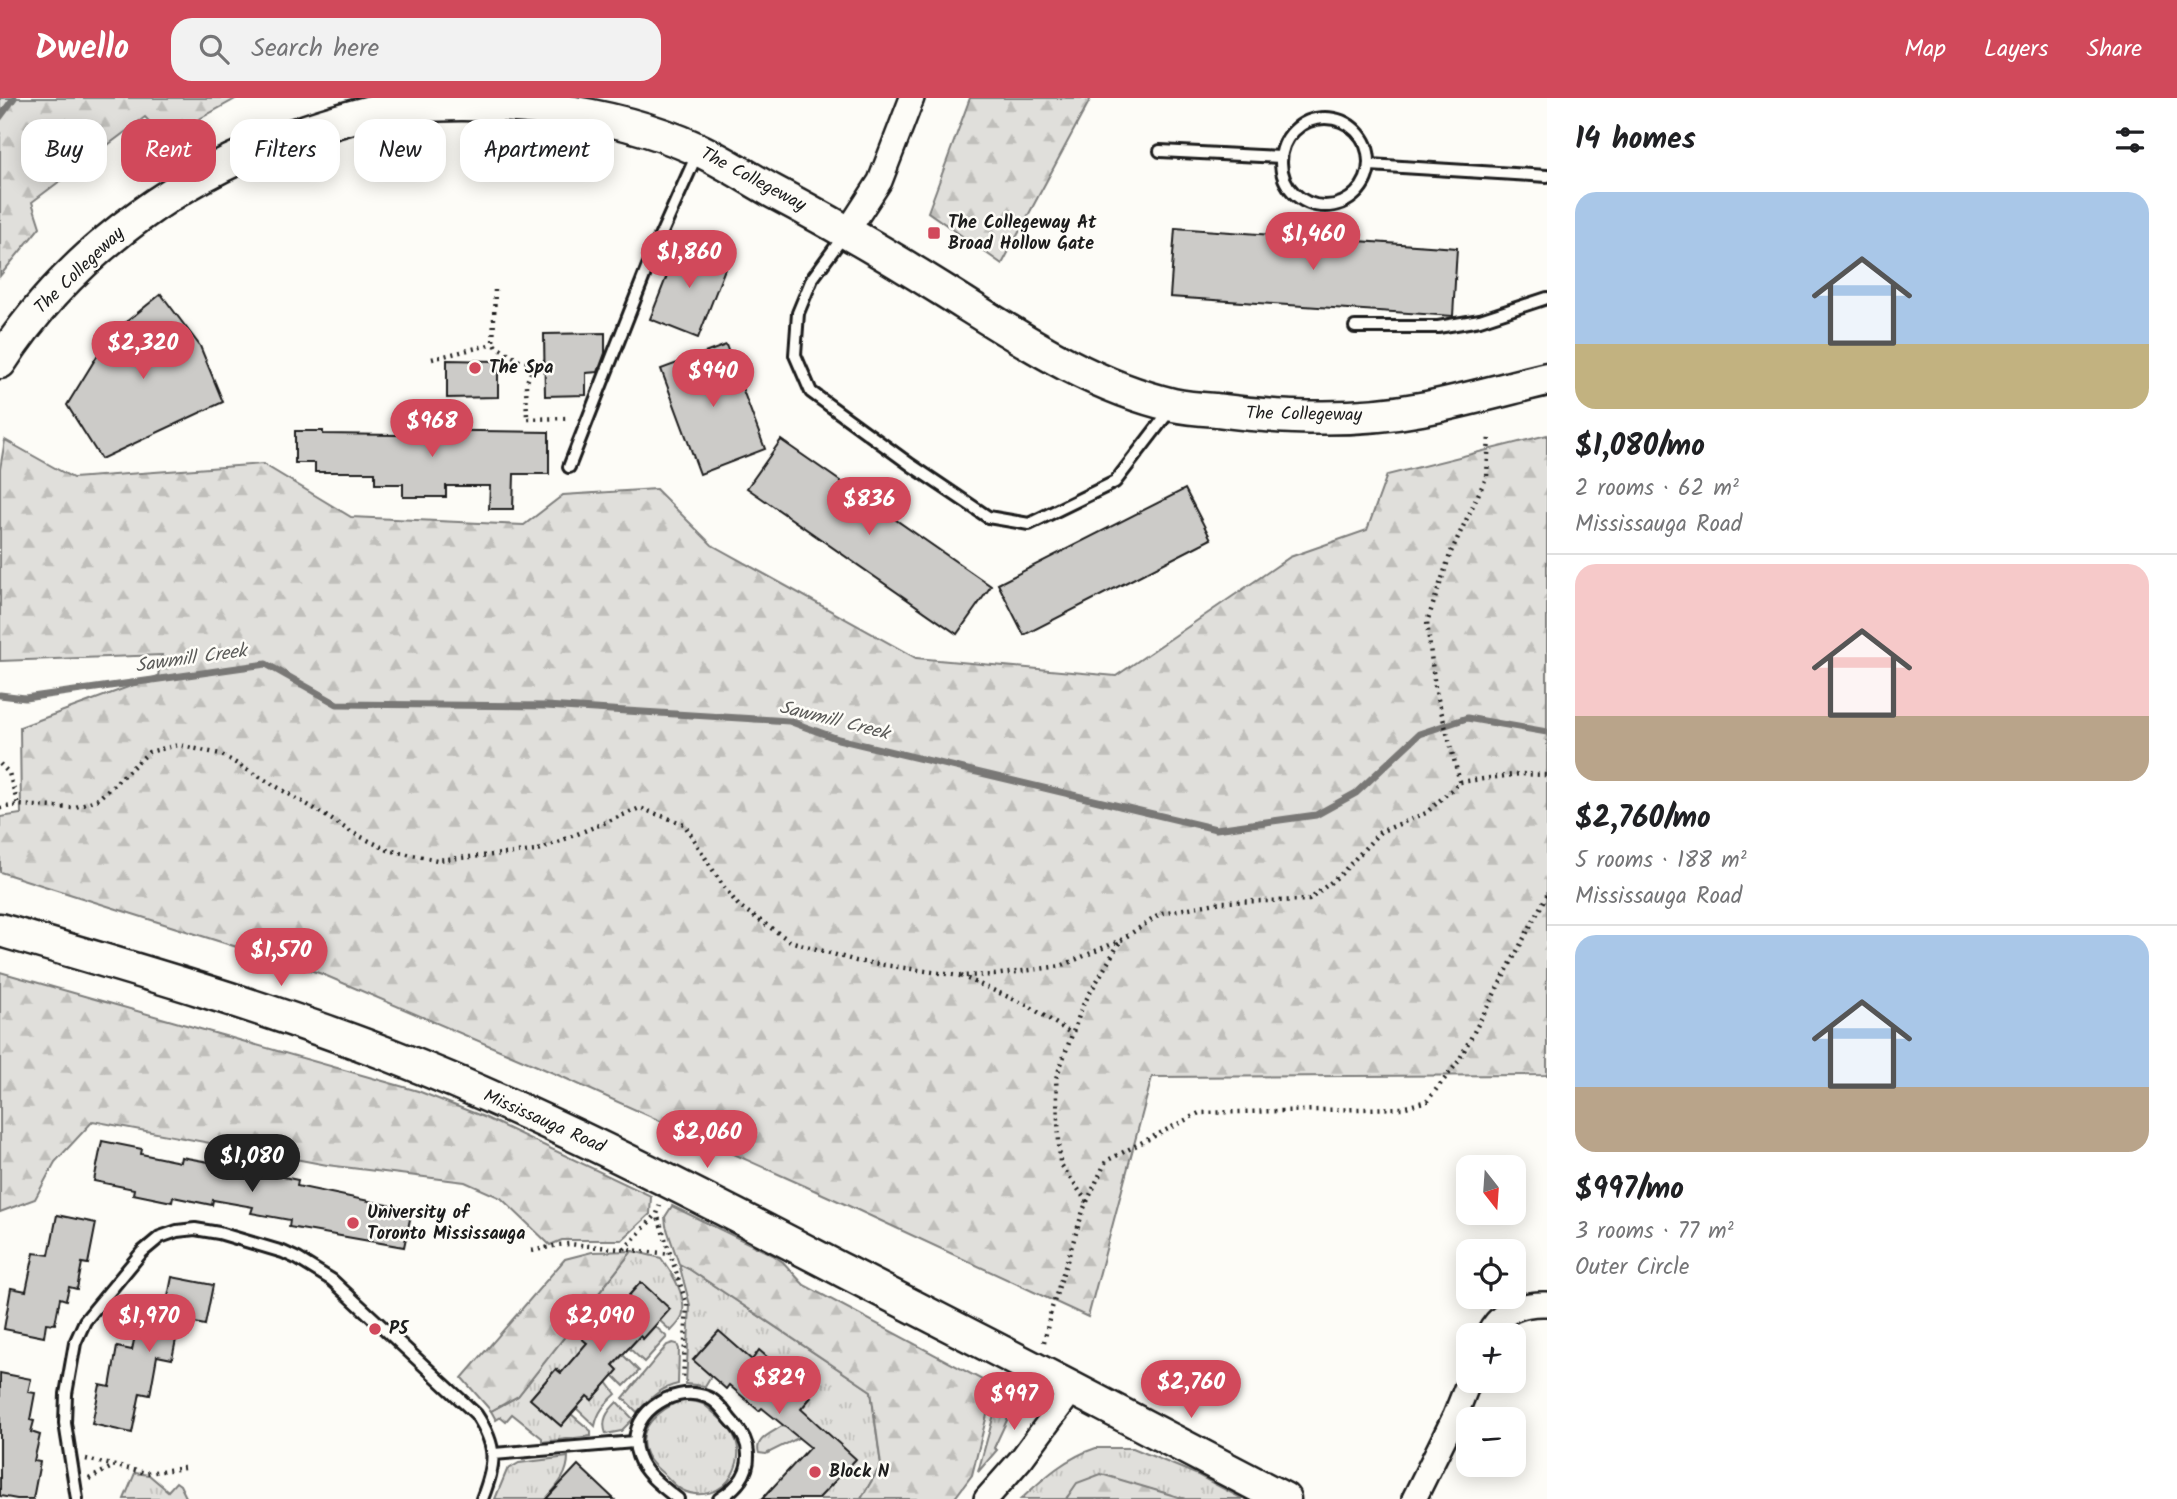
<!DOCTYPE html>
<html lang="en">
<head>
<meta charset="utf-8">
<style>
  body { margin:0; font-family:Kalam,sans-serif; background:#f2f2f2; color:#202124; height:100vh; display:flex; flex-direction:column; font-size:26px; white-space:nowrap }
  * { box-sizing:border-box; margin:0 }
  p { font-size:23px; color:#757577 }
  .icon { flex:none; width:38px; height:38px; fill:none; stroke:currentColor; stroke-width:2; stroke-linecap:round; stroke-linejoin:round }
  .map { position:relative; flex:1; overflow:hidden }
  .drawer { display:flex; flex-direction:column; background:#fff; width:630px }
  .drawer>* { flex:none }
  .banner { position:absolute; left:21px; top:21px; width:665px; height:63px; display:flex; gap:14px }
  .needle { width:46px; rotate:163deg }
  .buttons { position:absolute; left:1456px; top:1057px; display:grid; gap:14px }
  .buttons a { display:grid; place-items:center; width:70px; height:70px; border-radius:14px; background:#fff; box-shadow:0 4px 18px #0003; font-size:35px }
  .price { position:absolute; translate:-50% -60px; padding:0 16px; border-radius:24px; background:#d1495b; color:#fff; font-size:23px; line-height:46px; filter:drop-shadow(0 2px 4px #0008) }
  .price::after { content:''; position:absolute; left:50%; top:42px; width:21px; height:16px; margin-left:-10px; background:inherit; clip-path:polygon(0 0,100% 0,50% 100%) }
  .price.selected { background:#222; color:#fff }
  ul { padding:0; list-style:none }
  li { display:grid; align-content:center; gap:14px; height:371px; padding:0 28px }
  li+li { border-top:2px solid #e0e0e0 }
  li span { display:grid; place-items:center; height:217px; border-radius:21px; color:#555 }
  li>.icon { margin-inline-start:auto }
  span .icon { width:126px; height:126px; fill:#fffc; stroke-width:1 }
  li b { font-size:30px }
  h2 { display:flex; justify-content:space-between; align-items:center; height:84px; padding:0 28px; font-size:30px }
  .tag { padding:0 24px; border-radius:21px; background:#fff; box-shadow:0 4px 18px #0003; font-size:24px; line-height:63px }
  .tag.selected { background:#d1495b; color:#fff }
  header { display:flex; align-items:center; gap:42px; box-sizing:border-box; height:98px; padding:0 35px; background:#d1495b; color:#fff }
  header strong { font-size:33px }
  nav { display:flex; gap:38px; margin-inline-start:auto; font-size:24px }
  .search { width:490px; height:63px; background:#f2f2f2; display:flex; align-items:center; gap:18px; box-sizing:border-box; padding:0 24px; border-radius:21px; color:#757577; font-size:26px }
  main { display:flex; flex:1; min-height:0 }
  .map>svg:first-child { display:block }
</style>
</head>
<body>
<header>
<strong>Dwello</strong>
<div class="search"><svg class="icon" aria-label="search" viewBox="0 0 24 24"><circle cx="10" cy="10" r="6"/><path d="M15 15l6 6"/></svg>Search here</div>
<nav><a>Map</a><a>Layers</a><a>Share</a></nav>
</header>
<main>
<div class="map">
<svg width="1547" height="1401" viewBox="0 0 1547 1401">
  <defs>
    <pattern id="grass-tufts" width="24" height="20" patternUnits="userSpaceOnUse" patternTransform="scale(1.75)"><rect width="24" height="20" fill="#e0dfdb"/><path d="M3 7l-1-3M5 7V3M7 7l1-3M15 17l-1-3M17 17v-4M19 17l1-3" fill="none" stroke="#c0bfbb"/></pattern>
    <pattern id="forest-firs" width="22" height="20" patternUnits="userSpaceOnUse" patternTransform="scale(1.75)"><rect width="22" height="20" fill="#e0dfdb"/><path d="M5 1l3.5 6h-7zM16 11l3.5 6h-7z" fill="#c0bfbb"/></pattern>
  </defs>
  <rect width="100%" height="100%" fill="#fdfcf7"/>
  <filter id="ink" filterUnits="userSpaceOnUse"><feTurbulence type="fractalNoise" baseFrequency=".0143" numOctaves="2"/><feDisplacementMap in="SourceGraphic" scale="14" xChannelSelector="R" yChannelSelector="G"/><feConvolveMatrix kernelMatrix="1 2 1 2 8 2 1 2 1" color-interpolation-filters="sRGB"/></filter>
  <g filter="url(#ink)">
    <g fill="url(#grass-tufts)" stroke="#7e7e7c" stroke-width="2">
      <path d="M632 1153 661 1160C672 1175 688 1199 682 1219 680 1224 675 1229 671 1233L660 1223 670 1211 640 1185 614 1214 609 1210 583 1241 587 1245 561 1275 556 1271 530 1301 561 1328 571 1316 591 1333V1338L542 1344V1340L512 1316 506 1323 501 1319 496 1322 491 1313 518 1298Z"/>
      <path d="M679 1166 689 1171 871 1293 881 1367 861 1401H818L855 1362 806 1336 766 1356 759 1355C754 1341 772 1335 782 1328L784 1329 811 1300 759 1253 752 1262H694L711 1278 705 1288 686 1286 690 1207Z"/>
      <polygon points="655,1228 667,1239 644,1264 629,1250 640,1238 643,1241"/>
      <path d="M673 1245 677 1246 679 1251 678 1286C659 1290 650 1301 637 1314L623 1300 667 1247Z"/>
      <polygon points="623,1257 639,1273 624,1288 613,1277 617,1271 613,1268"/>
      <path d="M607 1284 616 1296C605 1306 598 1313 595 1328L576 1310 587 1298 592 1302Z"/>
      <polygon points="1002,1301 1008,1320 994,1350 997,1352 978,1374 995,1313 998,1304"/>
      <path d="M682 1302C688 1303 696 1303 703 1306 707 1308 711 1313 715 1316 735 1333 746 1351 732 1377 723 1395 699 1401 682 1392 676 1389 670 1382 666 1378 658 1371 648 1363 645 1353 636 1328 663 1310 682 1302Z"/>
      <path d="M617 1304 633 1321 621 1333 606 1336C601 1322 607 1314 617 1304Z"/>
      <path d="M1096 1350H1133L1198 1377 1243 1401H1185L1139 1388 1068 1398 1066 1401H1021C1044 1380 1065 1360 1096 1350Z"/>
      <path d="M568 1359C568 1377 557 1388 546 1401H495L507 1372 519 1365Z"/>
      <polygon points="135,1375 149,1377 168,1393 176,1384 180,1387 187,1401 124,1401"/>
    </g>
    <g fill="url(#forest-firs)" stroke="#7e7e7c" stroke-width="2">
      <polygon points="0,0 237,0 165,40 145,19 32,104 40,129 0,178"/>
      <polygon points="970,0 1091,0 1002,166 928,114"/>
      <polygon points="1547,337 1547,977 1152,979 1088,1219 836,1102 558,977 322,876 0,774 0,719 21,716 20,629 158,578 162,557 0,563 0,371 5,342 73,380 263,366 351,419 524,427 563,397 656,391 712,447 916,560 1116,578 1290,459 1367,432 1387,377"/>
      <polygon points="0,874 418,993 484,1019 651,1098 650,1116 622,1142 562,1142 550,1147 501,1100 465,1084 327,1067 93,1023 55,1064 35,1101 0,1114"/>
      <polygon points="672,1108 773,1157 783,1164 804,1187 990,1286 991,1301 972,1377 954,1401 861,1401 881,1367 871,1293 689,1171 679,1166 666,1128 665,1119"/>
      <polygon points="632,1153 518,1298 491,1313 462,1280 565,1161 592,1154"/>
      <polygon points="1101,1376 1185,1401 1066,1401 1077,1385"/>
    </g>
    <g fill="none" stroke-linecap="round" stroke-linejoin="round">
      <g stroke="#797876" stroke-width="7">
        <polyline points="0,19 14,0"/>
        <polyline points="0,597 25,600 266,566 337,606 546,608 789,623 838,641 1216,731 1316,717 1356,695 1419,636 1467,620 1547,634"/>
      </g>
    </g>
    <g fill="#cccbc8" stroke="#1c1c1c" stroke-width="2">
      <polygon points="1175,130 1457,150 1453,218 1170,199"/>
      <polygon points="680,144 728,163 698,240 650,221"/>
      <polygon points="161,196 200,248 223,304 101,361 67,307 110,237"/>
      <polygon points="605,235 605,255 598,274 586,275 586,297 545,298 544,236"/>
      <polygon points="726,247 765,351 700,376 661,271"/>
      <polygon points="447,262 498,263 498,299 447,300"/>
      <polygon points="397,332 549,334 549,376 514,376 513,411 489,411 490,388 446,388 446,399 403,399 403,386 375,386 375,374 315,374 315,365 295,365 295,333 323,333 323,336 397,337"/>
      <polygon points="781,342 991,488 957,536 747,390"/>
      <polygon points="1185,391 1211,441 1024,537 998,486"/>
      <polygon points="102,1043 142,1051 141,1056 180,1064 181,1059 220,1066 221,1061 260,1069 259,1074 298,1082 297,1088 412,1112 404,1149 289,1129 290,1122 251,1115 253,1109 213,1102 212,1107 173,1099 172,1104 133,1096 134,1091 94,1083"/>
      <polygon points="57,1117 96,1125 88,1166 82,1165 77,1191 69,1189 66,1202 60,1200 55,1226 46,1225 44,1239 4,1231 11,1190 26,1193 34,1155 49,1157"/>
      <polygon points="172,1179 213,1187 205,1227 165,1219 180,1222 172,1261 157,1258 150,1297 140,1295 132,1335 92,1326 100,1287 110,1289 117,1249 132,1252 140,1213 164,1219"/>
      <polygon points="641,1184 670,1211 643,1241 640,1238 613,1267 618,1272 592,1302 587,1298 561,1328 530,1301 556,1271 561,1275 587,1245 582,1241 610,1210 614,1214"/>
      <polygon points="719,1233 752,1262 759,1252 789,1278 811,1299 801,1311 856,1361 818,1401 762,1401 810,1349 762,1310 759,1313 729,1287 726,1291 693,1262"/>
      <polygon points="0,1275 31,1281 28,1294 35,1295 30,1322 34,1323 31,1334 40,1337 34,1363 40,1364 33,1401 17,1401 0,1398"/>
      <polygon points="578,1367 614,1401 546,1401"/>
    </g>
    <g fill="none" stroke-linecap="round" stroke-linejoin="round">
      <g stroke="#1c1c1c" stroke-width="16">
        <g id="lane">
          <circle cx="1325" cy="64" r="44"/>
          <polyline points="1160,53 1281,59"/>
          <polyline points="1370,67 1547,78"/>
          <polyline points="845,136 812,181 798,215 795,257 811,294 911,367 988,419 1029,426 1115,384 1171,311"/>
          <polyline points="1355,229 1438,229 1480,222 1547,200"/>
          <polyline points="569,369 655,150 698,54"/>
          <polyline points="494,1356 634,1344"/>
          <path d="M77 1401 65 1325 66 1296 75 1245 85 1223 142 1154 160 1139 177 1133 195 1131 219 1135 283 1154 298 1161 332 1182 476 1316C498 1349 496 1365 482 1401"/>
          <path d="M678 1401C664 1390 644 1376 638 1358 623 1319 671 1285 707 1299 717 1303 724 1313 730 1321 738 1330 744 1337 747 1348 752 1373 739 1389 719 1401"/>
        </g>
      </g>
      <g stroke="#1c1c1c" stroke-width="28">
        <g id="street">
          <polyline points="847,134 880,83 912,0"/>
          <path d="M1488 1237C1500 1213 1521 1205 1547 1206"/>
          <polyline points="986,1401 1022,1360 1073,1291"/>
          <polyline points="1414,1401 1455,1318 1469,1283"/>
        </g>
      </g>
      <g stroke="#1c1c1c" stroke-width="37">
        <g id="secondary">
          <path d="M0 264C65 163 167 85 278 43 316 29 354 17 394 9 492 0 607 10 697 51 723 63 747 79 772 93 831 124 887 157 943 192 1017 238 1087 287 1173 307 1187 310 1202 311 1216 312 1284 321 1354 324 1421 311 1463 303 1505 291 1547 281"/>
          <path d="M0 832C131 870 263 908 390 957 547 1018 695 1096 844 1173 991 1248 1138 1324 1284 1401"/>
        </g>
      </g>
      <g stroke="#1c1c1c" stroke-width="4.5" stroke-dasharray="2 5" stroke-linecap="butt">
        <polyline points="495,192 493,246 524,265 535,264"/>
        <polyline points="432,261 493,246"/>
        <polyline points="545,263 535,264 526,286 527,321 570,320"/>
        <polyline points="0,666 9,675 18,707"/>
        <polyline points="1460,684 1435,590 1427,524 1451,454 1487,378 1489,337"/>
        <polyline points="0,710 18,707 73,710 98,701 149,654 178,647 220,656 315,711 351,734 388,752 437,762 536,753 640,710 684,726 723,788 739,808 790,843 856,863 960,878 994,877 1061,868 1121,842 1162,815 1222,804 1309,802 1341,776 1380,734 1426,715 1460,684 1520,676 1547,677"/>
        <polyline points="961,878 1029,908 1072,936"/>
        <polyline points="1087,1104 1060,1065 1056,980 1083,907 1121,842"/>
        <polyline points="660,1107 657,1116 687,1207 683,1282"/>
        <polyline points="624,1151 657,1116"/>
        <polyline points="532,1153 558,1147 569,1146 671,1156"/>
        <polyline points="1044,1244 1051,1213 1084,1110 1106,1063 1199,1015 1402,1010 1427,1003 1458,964 1547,797"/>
        <polyline points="86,1361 146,1375 184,1370"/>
        <polyline points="89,1381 112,1369"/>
      </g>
      <use href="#lane" stroke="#fdfcf7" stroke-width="10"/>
      <use href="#street" stroke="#fdfcf7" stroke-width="23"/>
      <use href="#secondary" stroke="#fdfcf7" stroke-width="32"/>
    </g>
  </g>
  <g fill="#d1495b" stroke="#fdfcf7" stroke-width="2.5">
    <rect x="927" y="128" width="14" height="14" rx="3.5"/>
    <circle cx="475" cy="270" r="7"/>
    <circle cx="353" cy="1125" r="7"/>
    <circle cx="375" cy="1231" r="7"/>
    <circle cx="815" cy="1374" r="7"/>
  </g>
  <g text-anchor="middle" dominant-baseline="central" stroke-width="5" stroke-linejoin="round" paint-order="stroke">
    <g font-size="18" fill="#1c1c1c" stroke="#fdfcf7">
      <text transform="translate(753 82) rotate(28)">The Collegeway</text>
      <text transform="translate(80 173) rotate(-44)">The Collegeway</text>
      <text transform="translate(1304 317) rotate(1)">The Collegeway</text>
      <text transform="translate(544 1024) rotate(24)">Mississauga Road</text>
    </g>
    <g font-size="18" font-weight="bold" fill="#1c1c1c" stroke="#fdfcf7" text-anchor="start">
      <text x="948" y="125">The Collegeway At<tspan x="948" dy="21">Broad Hollow Gate</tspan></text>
      <text x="489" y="270">The Spa</text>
      <text x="367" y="1115">University of<tspan x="367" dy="21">Toronto Mississauga</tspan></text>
      <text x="389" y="1231">P5</text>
      <text x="829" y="1374">Block N</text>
    </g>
    <g font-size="19" font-style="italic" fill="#5a5a58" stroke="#fdfcf7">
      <text transform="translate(191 561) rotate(-8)">Sawmill Creek</text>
      <text transform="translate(834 623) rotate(14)">Sawmill Creek</text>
    </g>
  </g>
</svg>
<div class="buttons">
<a><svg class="needle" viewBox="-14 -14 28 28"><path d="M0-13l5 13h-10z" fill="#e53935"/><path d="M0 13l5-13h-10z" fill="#757577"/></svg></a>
<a><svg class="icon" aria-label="locate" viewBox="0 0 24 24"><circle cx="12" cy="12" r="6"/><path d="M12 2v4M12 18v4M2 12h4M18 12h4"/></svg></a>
<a>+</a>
<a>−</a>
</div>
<b class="price" style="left:1313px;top:174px">$1,460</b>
<b class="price" style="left:689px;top:192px">$1,860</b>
<b class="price" style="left:143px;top:283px">$2,320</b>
<b class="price" style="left:713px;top:311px">$940</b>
<b class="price" style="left:432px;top:361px">$968</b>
<b class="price" style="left:869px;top:439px">$836</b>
<b class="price" style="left:281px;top:890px">$1,570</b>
<b class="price" style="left:707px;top:1072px">$2,060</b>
<b class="price selected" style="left:252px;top:1096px">$1,080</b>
<b class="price" style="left:149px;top:1256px">$1,970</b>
<b class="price" style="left:600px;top:1256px">$2,090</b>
<b class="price" style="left:779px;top:1318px">$829</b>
<b class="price" style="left:1191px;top:1322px">$2,760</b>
<b class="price" style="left:1014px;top:1334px">$997</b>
<div class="banner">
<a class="tag">Buy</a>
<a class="tag selected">Rent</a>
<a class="tag">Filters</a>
<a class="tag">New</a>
<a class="tag">Apartment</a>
</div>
</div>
<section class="drawer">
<h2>14 homes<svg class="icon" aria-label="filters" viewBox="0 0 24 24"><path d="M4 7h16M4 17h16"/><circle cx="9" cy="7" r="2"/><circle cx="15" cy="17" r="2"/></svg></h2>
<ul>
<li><span style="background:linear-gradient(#a9c7e8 70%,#c2b280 0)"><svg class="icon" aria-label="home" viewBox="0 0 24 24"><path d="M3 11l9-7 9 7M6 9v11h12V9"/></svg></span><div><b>$1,080/mo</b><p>2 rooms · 62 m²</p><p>Mississauga Road</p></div></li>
<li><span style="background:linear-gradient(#f6c9c9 70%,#b9a48a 0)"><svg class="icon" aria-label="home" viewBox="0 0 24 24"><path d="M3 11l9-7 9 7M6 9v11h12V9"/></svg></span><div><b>$2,760/mo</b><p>5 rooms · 188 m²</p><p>Mississauga Road</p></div></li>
<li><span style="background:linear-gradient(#a9c7e8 70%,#b9a48a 0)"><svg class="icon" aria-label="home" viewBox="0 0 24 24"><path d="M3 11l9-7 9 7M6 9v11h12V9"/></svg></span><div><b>$997/mo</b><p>3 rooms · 77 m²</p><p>Outer Circle</p></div></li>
</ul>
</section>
</main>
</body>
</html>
